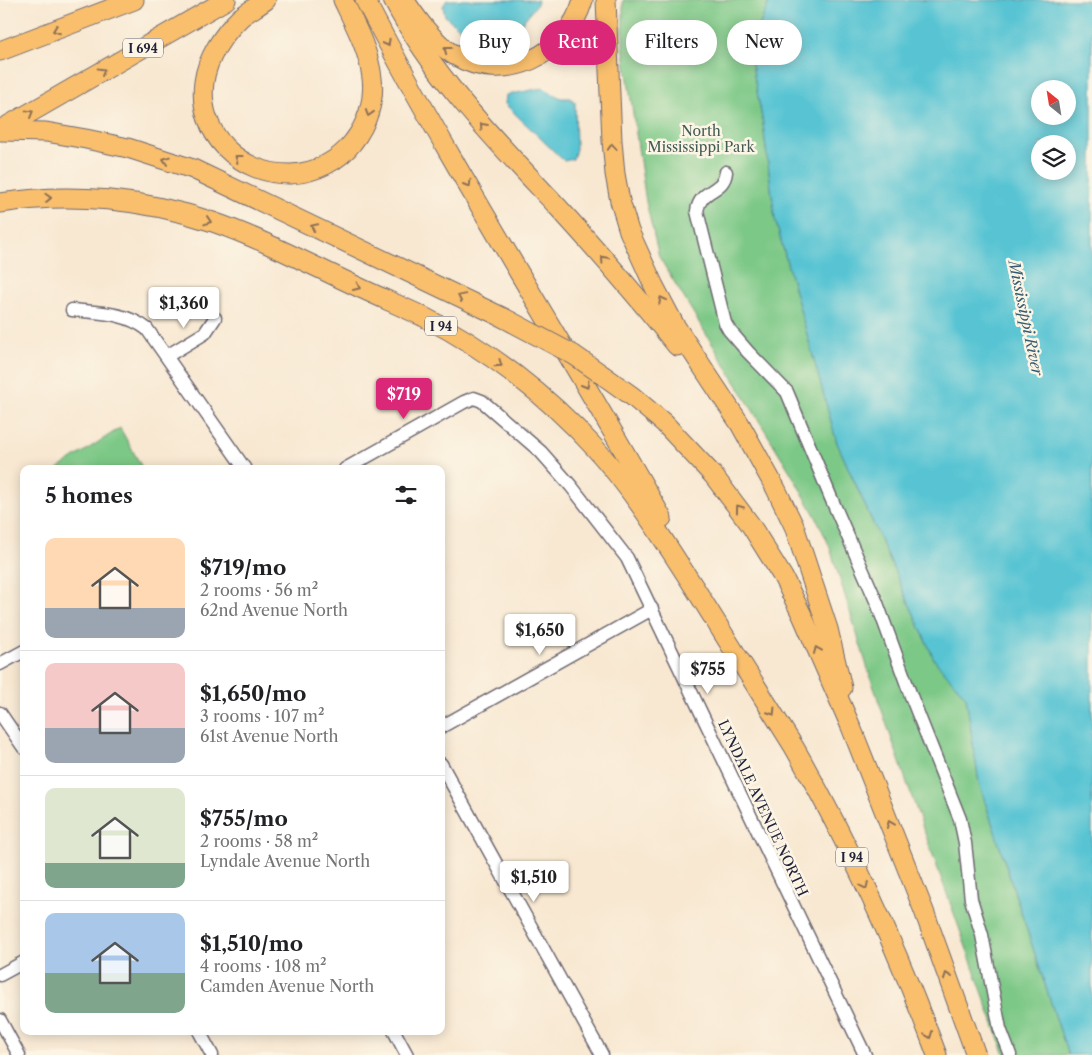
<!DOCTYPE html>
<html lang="en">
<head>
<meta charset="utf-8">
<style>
  body { margin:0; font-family:"Libre Caslon Text",serif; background:#f6f6f6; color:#202124; height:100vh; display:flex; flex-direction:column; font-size:19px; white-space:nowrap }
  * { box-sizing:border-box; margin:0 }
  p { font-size:16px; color:#757577 }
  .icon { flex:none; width:28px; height:28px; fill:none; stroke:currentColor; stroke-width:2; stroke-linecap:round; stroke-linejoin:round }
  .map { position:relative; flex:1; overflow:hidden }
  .drawer { position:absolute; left:20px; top:465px; width:425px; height:570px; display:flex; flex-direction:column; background:#fff; border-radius:10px; box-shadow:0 2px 12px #0003 }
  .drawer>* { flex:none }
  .banner { position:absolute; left:460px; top:20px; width:475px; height:45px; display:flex; gap:10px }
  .needle { width:32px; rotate:330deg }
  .tools { position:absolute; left:1031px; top:80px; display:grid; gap:10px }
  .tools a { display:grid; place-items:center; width:45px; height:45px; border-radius:50%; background:#fff; box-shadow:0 2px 12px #0003; font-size:25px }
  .price { position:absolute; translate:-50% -42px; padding:0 11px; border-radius:5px; background:#fff; color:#222; font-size:16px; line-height:32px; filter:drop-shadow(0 1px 2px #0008) }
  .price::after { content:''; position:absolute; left:50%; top:30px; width:15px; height:11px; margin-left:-8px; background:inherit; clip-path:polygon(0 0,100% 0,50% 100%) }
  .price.current { background:#db2777; color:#fff }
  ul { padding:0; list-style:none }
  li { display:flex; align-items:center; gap:15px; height:125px; padding:0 25px }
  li+li { border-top:1px solid #e0e0e0 }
  li span { display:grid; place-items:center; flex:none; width:140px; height:100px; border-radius:10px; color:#555 }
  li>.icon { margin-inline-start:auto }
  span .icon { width:60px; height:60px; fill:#fffc; stroke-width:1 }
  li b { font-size:21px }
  h2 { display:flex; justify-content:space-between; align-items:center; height:60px; padding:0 25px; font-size:21px }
  .pill { padding:0 18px; border-radius:22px; background:#fff; box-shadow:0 2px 12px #0003; font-size:18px; line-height:45px }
  .pill.current { background:#db2777; color:#fff }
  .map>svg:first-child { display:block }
</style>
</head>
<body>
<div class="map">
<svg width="1092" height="1055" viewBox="0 0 1092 1055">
  <rect width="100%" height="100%" fill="#fcf5e5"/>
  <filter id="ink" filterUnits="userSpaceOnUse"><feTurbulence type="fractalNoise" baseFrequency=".02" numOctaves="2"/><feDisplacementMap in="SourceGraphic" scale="10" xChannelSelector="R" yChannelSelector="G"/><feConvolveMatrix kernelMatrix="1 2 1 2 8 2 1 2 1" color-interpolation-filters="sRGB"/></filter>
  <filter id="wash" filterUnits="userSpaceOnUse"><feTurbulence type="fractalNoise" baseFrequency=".0096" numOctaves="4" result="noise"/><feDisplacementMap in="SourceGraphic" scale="20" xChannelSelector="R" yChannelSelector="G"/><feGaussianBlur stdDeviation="1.12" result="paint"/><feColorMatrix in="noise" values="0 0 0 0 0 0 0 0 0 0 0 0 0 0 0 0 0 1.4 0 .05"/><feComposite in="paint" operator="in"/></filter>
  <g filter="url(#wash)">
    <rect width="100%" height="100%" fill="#f8e8d2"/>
    <g fill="#7cc886" stroke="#4f7560">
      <polygon points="623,0 770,0 758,29 751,59 763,124 775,219 837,443 935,661 966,696 979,783 1068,1055 1005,1055 909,789 872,682 829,545 816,517 791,473 659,257 646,202 623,45"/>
      <polygon points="120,428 143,469 57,469"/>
    </g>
    <g fill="#59c4d3" stroke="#3e7387" fill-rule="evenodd">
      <polygon points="447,0 538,0 537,4 517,29 490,36 464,32 445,16 443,6"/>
      <path d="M770 0H1087L1092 24V1055H1068L979 783 966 697 935 661 837 443 775 219 763 124 751 59 758 29ZM1040 89H1068V116H1040ZM1040 144H1068V171H1040Z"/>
      <polygon points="542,88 561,98 570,98 575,102 576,149 573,159 564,161 505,104 506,95"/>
    </g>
  </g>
  <g filter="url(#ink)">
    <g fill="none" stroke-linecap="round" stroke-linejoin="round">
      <g stroke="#6d6770" stroke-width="15">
        <g id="minor">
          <path d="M726 172C724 193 700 188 697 211L725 323 729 330 748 352 787 392 831 498 877 603 911 696 960 819 965 843 971 899 982 935 1000 1029 1010 1055"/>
          <path d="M72 310C99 313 125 312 147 329L245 469"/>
          <polyline points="167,356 205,333 215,318"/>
          <polyline points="345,469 464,402 474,398 482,401 541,452 571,486 627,558 865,1055"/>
          <polyline points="0,664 24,651"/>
          <polyline points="0,713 24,748"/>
          <polyline points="441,727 652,609"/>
          <polyline points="441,764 602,1055"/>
          <polyline points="0,975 24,962"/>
          <polyline points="0,1020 19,1055"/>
          <polyline points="199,1031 212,1055"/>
          <polyline points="394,1031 407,1055"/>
        </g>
      </g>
      <g stroke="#6d6770" stroke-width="21">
        <g id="highway">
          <path d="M266 0C258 6 249 11 241 17 223 34 207 58 204 82 197 134 240 175 291 174 315 173 339 161 353 142 367 124 375 101 372 78 369 51 355 25 343 0"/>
          <path d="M365 0C457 177 565 344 662 518"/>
          <path d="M393 0C434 78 496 141 556 205 598 251 638 297 677 346"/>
          <polyline points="606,0 612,141 615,174 620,201 629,231 654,286 674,324 740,424 776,489 794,526 828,629 842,688"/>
          <path d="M405 1C418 20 433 42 454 55 505 86 567 55 583 0"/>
          <polyline points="0,51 134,0"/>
          <polyline points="0,130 226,0"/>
          <polyline points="0,131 46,132 86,139 128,148 193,169 504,318"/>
          <path d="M0 203C71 192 145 199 213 222 262 239 307 263 354 285 377 296 401 306 424 317 487 349 547 395 595 448 634 491 664 541 696 590 729 642 761 695 794 747 850 845 897 949 937 1055"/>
          <polyline points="604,376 632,396 664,423 713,475 750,524 783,577 802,615 851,727 924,911 976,1055"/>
        </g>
      </g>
      <use href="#minor" stroke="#fff" stroke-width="12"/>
      <use href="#highway" stroke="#f9bf6d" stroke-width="19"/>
      <g stroke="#6d6770" stroke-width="21" stroke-linecap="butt">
        <polyline id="highway-bridge" points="504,318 574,355 604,376"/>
      </g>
      <use href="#highway-bridge" stroke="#f9bf6d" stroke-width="19"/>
    </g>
    <defs><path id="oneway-chevron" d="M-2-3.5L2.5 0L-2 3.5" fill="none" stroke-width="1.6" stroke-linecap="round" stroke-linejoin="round" transform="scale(1.25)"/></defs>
    <g stroke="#8e7054">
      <use href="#oneway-chevron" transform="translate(56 30) rotate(159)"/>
      <use href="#oneway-chevron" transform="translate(387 43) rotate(62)"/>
      <use href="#oneway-chevron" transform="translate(447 50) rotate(-143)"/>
      <use href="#oneway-chevron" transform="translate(102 71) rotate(-30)"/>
      <use href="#oneway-chevron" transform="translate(30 113) rotate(-30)"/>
      <use href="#oneway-chevron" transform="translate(369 113) rotate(107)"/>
      <use href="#oneway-chevron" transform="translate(483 126) rotate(-132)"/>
      <use href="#oneway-chevron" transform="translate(612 147) rotate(-94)"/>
      <use href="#oneway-chevron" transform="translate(238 158) rotate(-143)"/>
      <use href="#oneway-chevron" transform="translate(166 160) rotate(-162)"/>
      <use href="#oneway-chevron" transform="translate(468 184) rotate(60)"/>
      <use href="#oneway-chevron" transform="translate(48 198) rotate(-2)"/>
      <use href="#oneway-chevron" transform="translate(208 221) rotate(18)"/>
      <use href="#oneway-chevron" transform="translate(314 227) rotate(-154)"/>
      <use href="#oneway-chevron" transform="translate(604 259) rotate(-132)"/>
      <use href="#oneway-chevron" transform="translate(357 287) rotate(25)"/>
      <use href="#oneway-chevron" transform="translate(461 297) rotate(-154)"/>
      <use href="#oneway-chevron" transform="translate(662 300) rotate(-118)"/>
      <use href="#oneway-chevron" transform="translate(499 364) rotate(35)"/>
      <use href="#oneway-chevron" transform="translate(586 385) rotate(60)"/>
      <use href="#oneway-chevron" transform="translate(739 508) rotate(-126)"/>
      <use href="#oneway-chevron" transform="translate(817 650) rotate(-113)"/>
      <use href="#oneway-chevron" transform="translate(772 712) rotate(58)"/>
      <use href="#oneway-chevron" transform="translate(890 824) rotate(-112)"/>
      <use href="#oneway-chevron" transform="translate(865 886) rotate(65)"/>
      <use href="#oneway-chevron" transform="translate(947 976) rotate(-110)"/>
      <use href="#oneway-chevron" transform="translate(929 1035) rotate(69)"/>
    </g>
  </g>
  <g text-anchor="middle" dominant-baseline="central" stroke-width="5" stroke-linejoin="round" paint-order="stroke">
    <g fill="#fcf5e5" stroke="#63616e" stroke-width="1">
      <rect x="123" y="38.5" width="40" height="19" rx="4"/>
      <rect x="425" y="316.5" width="32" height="19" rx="4"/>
      <rect x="836" y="847.5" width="32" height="19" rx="4"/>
    </g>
    <g font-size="12" font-weight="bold" fill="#22223b">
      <text x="143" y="48">I 694</text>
      <text x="441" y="326">I 94</text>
      <text x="852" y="857">I 94</text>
    </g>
    <g font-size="14" fill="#425c55" stroke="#fcf5e5">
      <text x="701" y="131">North<tspan x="701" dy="16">Mississippi Park</tspan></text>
    </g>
    <g font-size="14" fill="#22223b" stroke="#fcf5e5">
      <text transform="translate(763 808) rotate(65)">LYNDALE AVENUE NORTH</text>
    </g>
    <g font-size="15" font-style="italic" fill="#355b70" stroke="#fcf5e5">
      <text transform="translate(1026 318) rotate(78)">Mississippi River</text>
    </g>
  </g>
</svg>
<div class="tools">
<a><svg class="needle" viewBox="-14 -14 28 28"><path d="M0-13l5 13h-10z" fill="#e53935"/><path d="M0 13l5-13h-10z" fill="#757577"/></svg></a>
<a><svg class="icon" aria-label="layers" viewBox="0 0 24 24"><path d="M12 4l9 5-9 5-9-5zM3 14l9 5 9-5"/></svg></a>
</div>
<b class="price" style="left:184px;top:329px">$1,360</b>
<b class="price current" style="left:404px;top:420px">$719</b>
<b class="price" style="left:540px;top:656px">$1,650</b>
<b class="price" style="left:708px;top:695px">$755</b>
<b class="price" style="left:534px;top:903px">$1,510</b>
<div class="banner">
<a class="pill">Buy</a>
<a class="pill current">Rent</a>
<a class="pill">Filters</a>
<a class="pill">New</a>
</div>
<section class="drawer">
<h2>5 homes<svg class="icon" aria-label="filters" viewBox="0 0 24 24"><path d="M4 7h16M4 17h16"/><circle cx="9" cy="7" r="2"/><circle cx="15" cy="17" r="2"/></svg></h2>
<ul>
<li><span style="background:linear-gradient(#ffd9b3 70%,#9aa5b1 0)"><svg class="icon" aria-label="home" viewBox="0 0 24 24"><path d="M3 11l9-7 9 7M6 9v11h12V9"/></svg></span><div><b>$719/mo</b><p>2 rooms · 56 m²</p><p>62nd Avenue North</p></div></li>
<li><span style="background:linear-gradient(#f6c9c9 65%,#9aa5b1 0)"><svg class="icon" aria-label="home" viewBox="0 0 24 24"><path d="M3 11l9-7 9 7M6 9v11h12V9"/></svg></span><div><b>$1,650/mo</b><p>3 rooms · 107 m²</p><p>61st Avenue North</p></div></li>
<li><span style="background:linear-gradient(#dfe7d0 75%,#7fa58c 0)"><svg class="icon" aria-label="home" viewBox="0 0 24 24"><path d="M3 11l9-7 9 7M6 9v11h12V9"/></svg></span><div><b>$755/mo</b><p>2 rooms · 58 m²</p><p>Lyndale Avenue North</p></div></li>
<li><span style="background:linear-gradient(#a9c7e8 60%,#7fa58c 0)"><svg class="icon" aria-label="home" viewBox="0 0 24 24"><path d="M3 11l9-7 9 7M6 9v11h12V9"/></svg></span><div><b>$1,510/mo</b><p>4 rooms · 108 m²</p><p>Camden Avenue North</p></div></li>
</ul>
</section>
</div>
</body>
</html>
